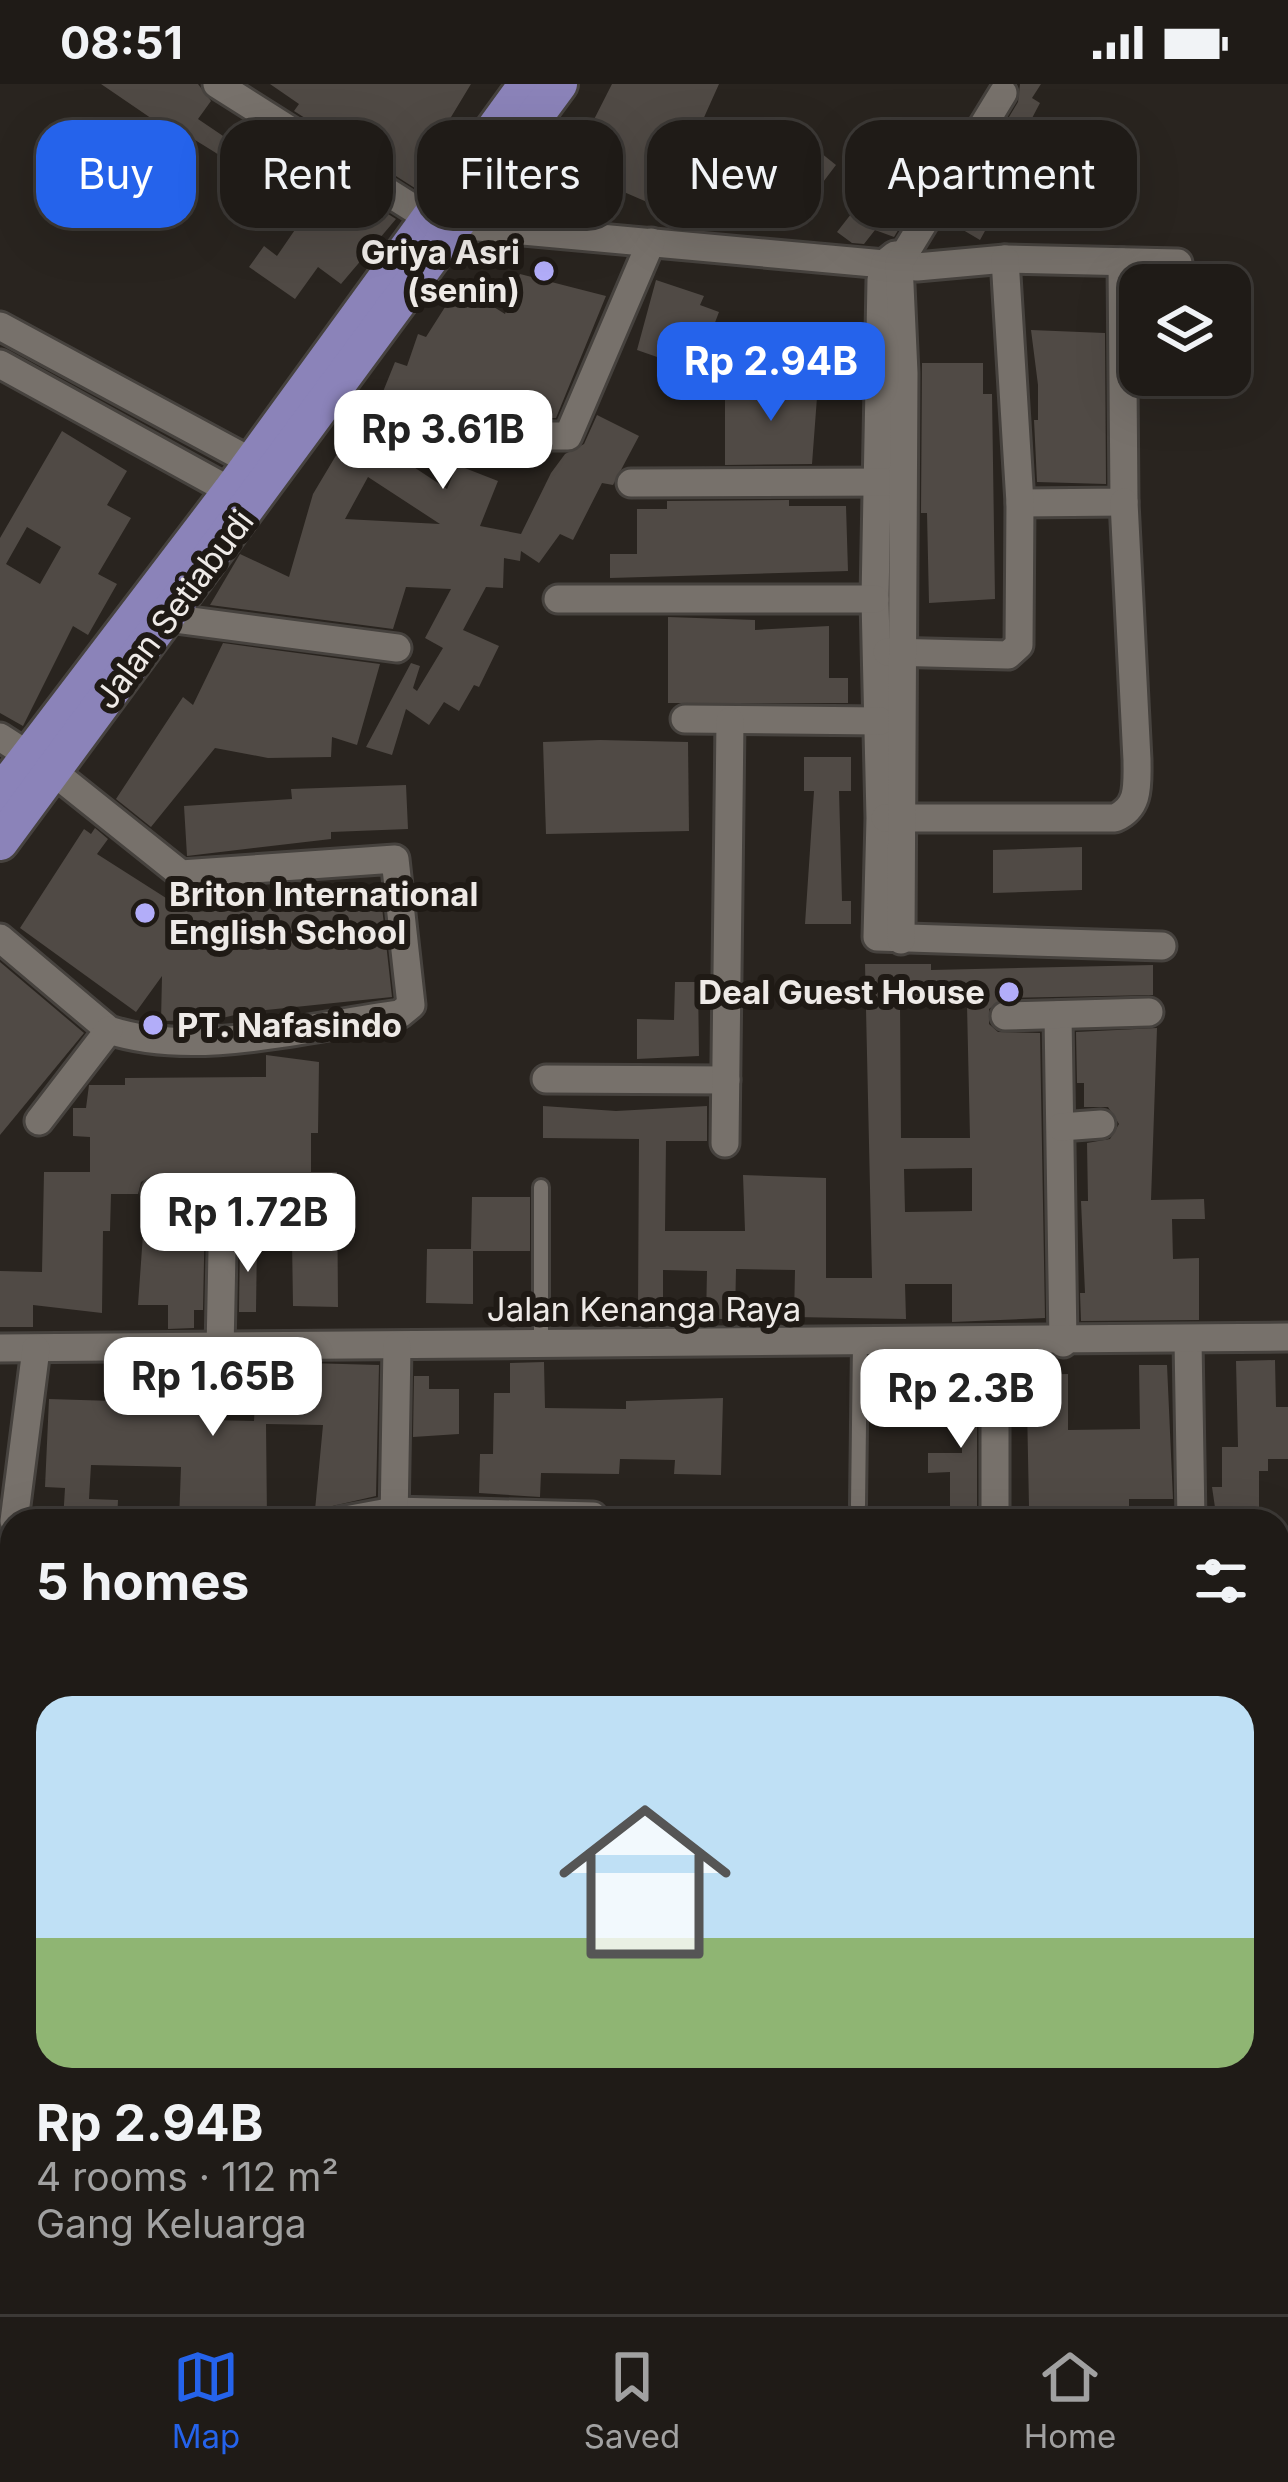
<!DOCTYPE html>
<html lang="en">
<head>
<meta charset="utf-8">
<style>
  body { margin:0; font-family:Inter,sans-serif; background:#272420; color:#f1f3f6; height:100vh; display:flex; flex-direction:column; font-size:45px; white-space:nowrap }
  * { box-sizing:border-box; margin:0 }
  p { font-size:39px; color:#a1a1a1 }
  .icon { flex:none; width:66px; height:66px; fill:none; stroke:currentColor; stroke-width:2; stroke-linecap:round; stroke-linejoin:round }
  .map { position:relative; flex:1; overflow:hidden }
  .panel { position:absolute; left:0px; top:1425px; width:1290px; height:807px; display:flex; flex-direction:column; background:#1f1b17; border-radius:36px 36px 0 0; box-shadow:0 12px 48px #0002,0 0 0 3px #3c3936 }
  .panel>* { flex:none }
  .guide { position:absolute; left:36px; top:36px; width:1218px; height:108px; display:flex; gap:24px }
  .fabs { position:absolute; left:1119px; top:180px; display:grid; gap:24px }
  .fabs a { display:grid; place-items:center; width:132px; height:132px; border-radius:24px; background:#1f1b17; box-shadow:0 12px 48px #0002,0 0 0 3px #3c3936; font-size:60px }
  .price { position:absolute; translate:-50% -102px; padding:0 27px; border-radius:24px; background:#fff; color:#222; font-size:39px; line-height:78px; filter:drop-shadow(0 3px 6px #0008) }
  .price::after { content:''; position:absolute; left:50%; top:72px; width:36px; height:27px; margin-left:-18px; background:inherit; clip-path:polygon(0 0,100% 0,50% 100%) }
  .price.active { background:#2563eb; color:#fff }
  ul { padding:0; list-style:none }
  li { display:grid; align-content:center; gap:24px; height:636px; padding:0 36px }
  li span { display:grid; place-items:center; height:372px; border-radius:36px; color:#555 }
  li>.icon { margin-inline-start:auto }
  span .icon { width:216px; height:216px; fill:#fffc; stroke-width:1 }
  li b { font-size:51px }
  h2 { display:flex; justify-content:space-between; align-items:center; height:144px; padding:0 36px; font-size:51px }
  .pill { padding:0 42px; border-radius:36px; background:#1f1b17; box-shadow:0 12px 48px #0002,0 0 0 3px #3c3936; font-size:42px; line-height:108px }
  .pill.active { background:#2563eb; color:#fff }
  .status { display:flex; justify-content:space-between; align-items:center; height:84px; padding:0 60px; background:#1f1b17; direction:ltr }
  .status svg { height:33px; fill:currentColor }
  .dock { display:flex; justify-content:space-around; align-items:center; height:168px; border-top:3px solid #3c3936; background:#1f1b17; font-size:33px; color:#a1a1a1 }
  .dock a { display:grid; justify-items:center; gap:6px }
  .dock .active { color:#2563eb }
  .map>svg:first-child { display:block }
</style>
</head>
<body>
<div class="status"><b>08:51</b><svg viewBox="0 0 49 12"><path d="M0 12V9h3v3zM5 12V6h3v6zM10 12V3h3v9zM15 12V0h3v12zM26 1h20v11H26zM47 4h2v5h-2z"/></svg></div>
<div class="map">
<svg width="1288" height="2230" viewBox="0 0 1288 2230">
  <rect width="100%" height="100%" fill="#29241f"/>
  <g fill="#504a45" fill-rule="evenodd">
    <polygon points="101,0 198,0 211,17 198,35 232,58 245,39 396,135 341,200 318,183 295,215 249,183 264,162 277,172 303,134 216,69 187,51 183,56"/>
    <polygon points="270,0 471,0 419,86 431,94 421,108 294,27 299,20"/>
    <polygon points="612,0 719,0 684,78 668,71 647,118 610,102 595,136 569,133 549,124"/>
    <polygon points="1041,0 1032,14 1040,19 1021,55 1045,70 1034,87 1022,80 980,156 958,143 980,109 968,101 1018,18 1020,0"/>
    <polygon points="775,47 805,69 811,61 836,81 808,118 779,96 767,112 741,92"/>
    <polygon points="869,107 897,129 901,123 909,128 894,153 875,146 864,160 852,159 837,148"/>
    <path d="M520 190 606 212 556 334 476 335 478 329 422 309 394 370 447 405 457 381 498 397 480 442 521 450 551 389 565 370 584 360 597 331 639 352 613 401 602 399 573 456 560 450 539 479 521 467 520 477 504 474 503 504 486 503 463 546 499 562 479 603 474 601 459 627 444 618 429 641 406 625 392 671 366 663 411 579 420 582 413 604 417 607 443 564 425 554 451 505 406 503 393 545 210 521 240 470 289 493 313 410 344 358 359 367 395 278 407 282 418 250 426 253 459 201 505 230ZM368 393 440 440 345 435Z"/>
    <polygon points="656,196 704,212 700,221 719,228 711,249 696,244 683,282 637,266"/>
    <polygon points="1031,246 1105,249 1106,400 1037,398 1034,336 1038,336 1038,301"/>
    <polygon points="922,279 983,279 983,310 992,310 995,515 929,519 927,429 921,429"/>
    <polygon points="753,292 770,292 785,300 818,300 812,380 725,381 725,312 753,312"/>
    <path d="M62 347 127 387 107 421 131 434 98 490 117 500 88 551 73 542 23 642 0 629V454ZM27 443 61 463 40 500 6 480Z"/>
    <polygon points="789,416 789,422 846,422 848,487 610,494 610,470 637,470 637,425 667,425 667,417"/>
    <polygon points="668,533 755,536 755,546 829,542 829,594 848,594 848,619 668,619"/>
    <polygon points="223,559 380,580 357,661 332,653 331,673 268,674 215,664 151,743 116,715 183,613 193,621"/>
    <polygon points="600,656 688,658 689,747 546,750 543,658"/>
    <polygon points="804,673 851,673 851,707 839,707 842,817 851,817 851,840 805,840 814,707 804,707"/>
    <polygon points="406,701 408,745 331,748 331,755 187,772 184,722 292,715 291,705"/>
    <polygon points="95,744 108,755 97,770 188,828 277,824 277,819 307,816 306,812 380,805 392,913 247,928 214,936 161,937 162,892 136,928 20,844 84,745 91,750"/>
    <polygon points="1082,763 1082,806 993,809 993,766"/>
    <polygon points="0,878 84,949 0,1051"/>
    <path d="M865 880H931V886L1153 881V911L1004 914 989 925V940L998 948 1040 949 1045 1234 952 1238V1200H905L906 1235 794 1233 795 1186 736 1185 735 1235H706L707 1187 663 1186V1227H638L639 1055 543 1054V1022L616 1027 707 1022V1057H666L665 1147H745L743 1091 826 1094V1194H872ZM900 918 967 921 970 1054H901ZM972 1084V1127L905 1128 904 1085Z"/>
    <polygon points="675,898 698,898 699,972 637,975 637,935 674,936"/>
    <polygon points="1157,944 1151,1116 1204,1115 1205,1135 1172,1135 1173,1175 1199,1174 1199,1236 1081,1237 1080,1209 1085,1209 1081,1117 1088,1117 1087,1059 1110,1055 1119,1040 1108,1023 1084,1023 1084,999 1077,999 1076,948"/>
    <polygon points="266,971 319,978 318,1049 311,1049 311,1088 337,1088 338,1223 293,1222 291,1090 156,1090 141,1098 138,1110 111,1110 110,1147 103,1147 102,1229 33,1221 33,1243 0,1243 0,1187 42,1188 44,1088 90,1088 90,1053 73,1052 73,1024 86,1024 89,1001 125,1001 125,994 266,993"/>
    <polygon points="472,1113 530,1113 530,1167 473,1167 473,1220 426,1219 427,1165 471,1165"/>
    <polygon points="145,1122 205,1127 203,1226 194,1226 194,1244 168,1245 168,1221 138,1221"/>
    <polygon points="240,1154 257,1154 256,1228 239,1228"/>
    <polygon points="1275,1276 1276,1323 1288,1323 1288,1375 1268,1375 1268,1387 1259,1387 1259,1437 1217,1437 1212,1403 1222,1403 1222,1363 1238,1363 1236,1277"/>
    <polygon points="544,1278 545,1324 626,1325 626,1317 723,1314 721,1391 674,1390 675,1376 620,1375 619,1390 541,1389 540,1413 479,1409 480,1370 493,1370 494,1309 510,1309 510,1279"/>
    <polygon points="307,1279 379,1281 376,1412 315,1426 323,1341 266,1340 267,1435 179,1437 181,1383 91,1381 89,1415 118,1416 117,1437 63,1437 65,1404 45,1403 49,1315 113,1317 114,1282 173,1281 173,1285 213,1287 211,1336 254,1337 256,1301 307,1302"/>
    <polygon points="1139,1281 1167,1281 1173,1415 1129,1415 1129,1424 1059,1425 1059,1437 1034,1437 1034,1423 1029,1423 1027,1322 1013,1323 1013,1291 1068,1290 1068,1346 1140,1345"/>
    <polygon points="414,1292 429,1292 429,1305 459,1305 459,1350 413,1353"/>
    <polygon points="977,1293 977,1437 950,1437 950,1388 928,1389 928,1369 962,1369 962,1322 944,1322 943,1294"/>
  </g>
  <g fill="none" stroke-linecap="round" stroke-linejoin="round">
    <g stroke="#46423e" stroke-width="20">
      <g id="service">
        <polyline points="780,286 880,289"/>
        <polyline points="541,1103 541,1261"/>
        <polyline points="858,1421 860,1259"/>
      </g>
    </g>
    <g stroke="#46423e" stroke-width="33">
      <g id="minor">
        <polyline points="217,0 416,126 457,141 917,183 1005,175 1178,179"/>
        <polyline points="895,171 885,179 881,196 875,515 880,734 877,853 1162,862"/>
        <polyline points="0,242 265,385"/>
        <polyline points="0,280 245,415"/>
        <polyline points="481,352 568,352 651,158"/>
        <polyline points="631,399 896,398"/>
        <polyline points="1020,419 1124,418 1122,178"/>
        <polyline points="558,515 875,515"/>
        <polyline points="168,534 397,564"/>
        <polyline points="887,568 1008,571 1019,561 1020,419 1005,175"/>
        <polyline points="685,635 880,637"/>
        <path d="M0 653 51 686 181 790 395 775 411 921 400 930C309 942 198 975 109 946L0 854"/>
        <path d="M885 734H1115C1140 723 1137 701 1137 676L1124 418"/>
        <polyline points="901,856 904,289 899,179 1003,9"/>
        <polyline points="1058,931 1063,1259"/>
        <polyline points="1005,932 1149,928"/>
        <polyline points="546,995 726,996"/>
        <polyline points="39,1037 109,946"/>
        <polyline points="1061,1043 1101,1040"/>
        <polyline points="725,1059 730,637"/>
        <polyline points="156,1108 211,1109 223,1117 220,1266"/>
        <polyline points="1188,1256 1191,1437"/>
        <polyline points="995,1259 995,1437"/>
        <polyline points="0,1264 1288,1253"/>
        <polyline points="14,1437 36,1265"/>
        <polyline points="340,1437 394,1427 593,1432"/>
        <polyline points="394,1437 397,1262"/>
        <polyline points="0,1505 12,1455"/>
        <polyline points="0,1753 12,1752"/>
        <polyline points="960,2220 960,2230"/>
        <polyline points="1084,2220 1084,2230"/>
        <polyline points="244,2230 244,2220"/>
        <polyline points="468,2230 469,2220"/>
      </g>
    </g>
    <g stroke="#46423e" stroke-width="42">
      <g id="primary">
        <polyline points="0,710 231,407 527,0"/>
        <polyline points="0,758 559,0"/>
      </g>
    </g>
    <use href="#service" stroke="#77716b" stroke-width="14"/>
    <use href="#minor" stroke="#77716b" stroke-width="27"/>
    <use href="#primary" stroke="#8b83b9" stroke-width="36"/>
  </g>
  <g fill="#b2adf9" stroke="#1f1a15" stroke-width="4.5">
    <circle cx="544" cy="187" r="12"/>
    <circle cx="145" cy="829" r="12"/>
    <circle cx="1009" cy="908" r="12"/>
    <circle cx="153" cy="941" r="12"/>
  </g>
  <g text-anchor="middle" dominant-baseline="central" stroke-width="12" stroke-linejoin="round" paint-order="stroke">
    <g font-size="33" font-weight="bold" fill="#eeeae7" stroke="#1f1a15" text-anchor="end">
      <text x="520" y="168">Griya Asri<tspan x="520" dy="38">(senin)</tspan></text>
      <text x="169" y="810" text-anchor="start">Briton International<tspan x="169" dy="38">English School</tspan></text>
      <text x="985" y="908">Deal Guest House</text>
      <text x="177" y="941" text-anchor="start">PT. Nafasindo</text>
    </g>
    <g font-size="33" fill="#eeeae7" stroke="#1f1a15">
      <text transform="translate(174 525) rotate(-53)">Jalan Setiabudi</text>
      <text x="644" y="1225">Jalan Kenanga Raya</text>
    </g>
  </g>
</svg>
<div class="fabs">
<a><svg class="icon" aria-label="layers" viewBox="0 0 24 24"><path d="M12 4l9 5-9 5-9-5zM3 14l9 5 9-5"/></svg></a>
</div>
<b class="price active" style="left:771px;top:340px">Rp 2.94B</b>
<b class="price" style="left:443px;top:408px">Rp 3.61B</b>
<b class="price" style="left:248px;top:1191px">Rp 1.72B</b>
<b class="price" style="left:213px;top:1355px">Rp 1.65B</b>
<b class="price" style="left:961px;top:1367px">Rp 2.3B</b>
<div class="guide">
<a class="pill active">Buy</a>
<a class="pill">Rent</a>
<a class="pill">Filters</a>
<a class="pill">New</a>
<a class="pill">Apartment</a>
</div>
<section class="panel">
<h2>5 homes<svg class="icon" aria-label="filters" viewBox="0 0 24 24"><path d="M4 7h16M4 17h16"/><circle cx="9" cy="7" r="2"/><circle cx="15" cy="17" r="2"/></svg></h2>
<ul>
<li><span style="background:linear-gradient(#bfe0f5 65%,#8fb573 0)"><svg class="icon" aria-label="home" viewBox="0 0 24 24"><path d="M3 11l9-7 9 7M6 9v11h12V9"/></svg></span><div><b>Rp 2.94B</b><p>4 rooms · 112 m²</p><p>Gang Keluarga</p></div></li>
</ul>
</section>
</div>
<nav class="dock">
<a class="active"><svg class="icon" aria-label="map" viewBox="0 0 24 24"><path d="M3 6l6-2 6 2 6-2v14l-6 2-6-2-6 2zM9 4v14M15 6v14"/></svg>Map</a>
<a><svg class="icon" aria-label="saved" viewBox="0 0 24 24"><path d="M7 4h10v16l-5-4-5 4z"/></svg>Saved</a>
<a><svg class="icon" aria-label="home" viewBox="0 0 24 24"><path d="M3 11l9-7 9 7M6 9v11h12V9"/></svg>Home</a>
</nav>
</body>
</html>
